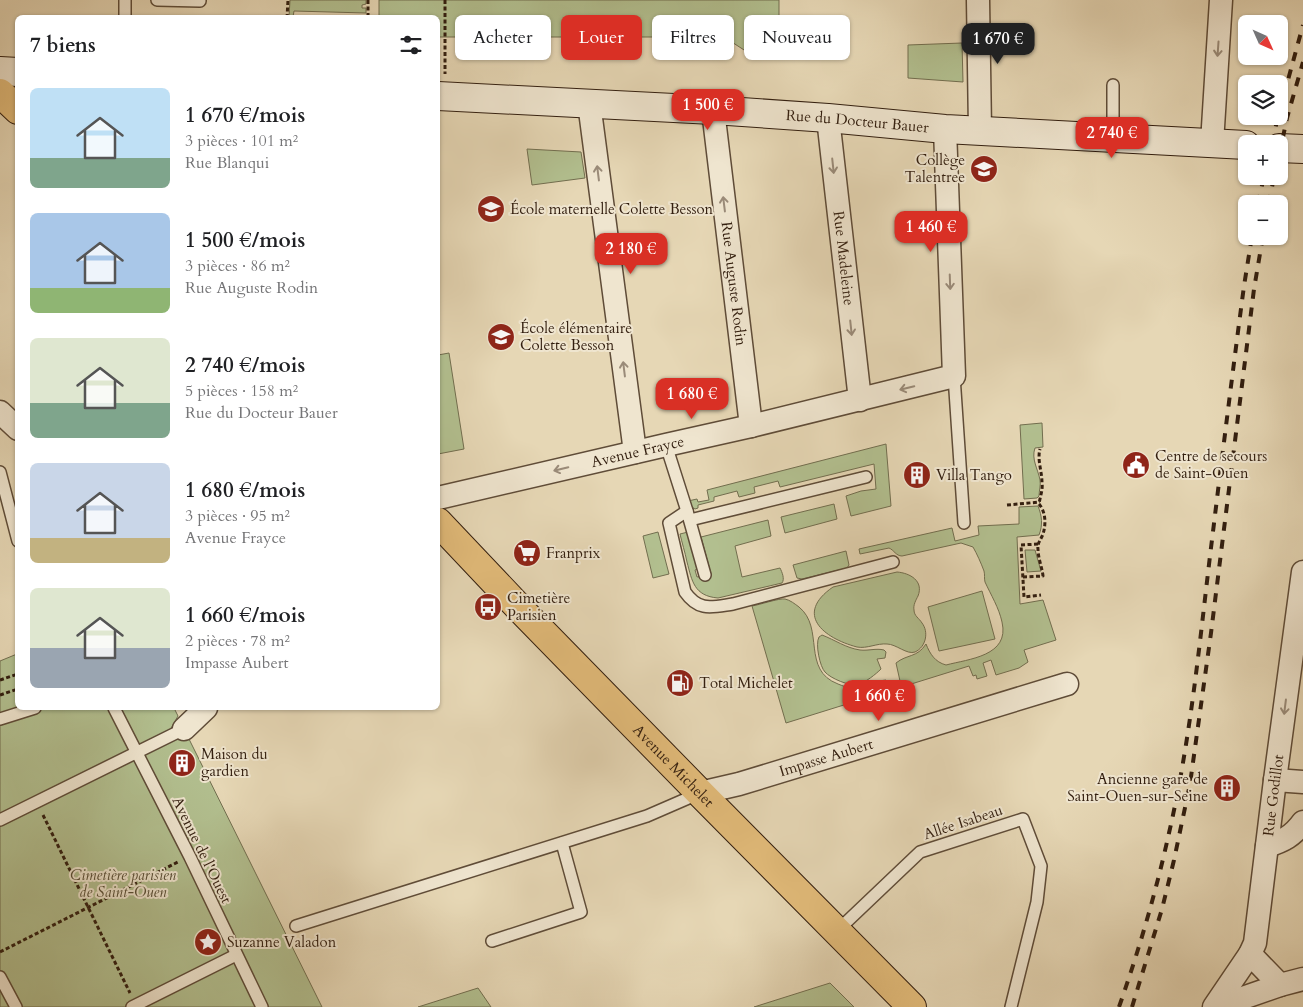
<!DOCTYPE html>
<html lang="fr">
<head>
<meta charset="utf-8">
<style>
  body { margin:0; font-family:Cardo,serif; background:#f2f2f2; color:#202124; height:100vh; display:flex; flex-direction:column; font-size:19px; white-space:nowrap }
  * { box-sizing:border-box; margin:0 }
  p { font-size:16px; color:#757577 }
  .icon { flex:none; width:28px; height:28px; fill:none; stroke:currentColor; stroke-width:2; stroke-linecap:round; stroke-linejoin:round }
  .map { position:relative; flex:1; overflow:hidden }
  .panel { position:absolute; left:15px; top:15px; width:425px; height:695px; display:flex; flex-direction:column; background:#fff; border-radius:8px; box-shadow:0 1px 4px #0004 }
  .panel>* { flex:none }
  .banner { position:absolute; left:455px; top:15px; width:475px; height:45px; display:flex; gap:10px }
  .needle { width:32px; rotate:135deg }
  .controls { position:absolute; left:1238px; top:15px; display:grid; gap:10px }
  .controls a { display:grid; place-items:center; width:50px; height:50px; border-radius:8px; background:#fff; box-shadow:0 1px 4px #0004; font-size:25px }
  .price { position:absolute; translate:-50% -42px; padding:0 11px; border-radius:10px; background:#d93025; color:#fff; font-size:16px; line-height:32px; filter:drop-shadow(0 1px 2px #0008) }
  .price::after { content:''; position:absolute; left:50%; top:30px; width:15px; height:11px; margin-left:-8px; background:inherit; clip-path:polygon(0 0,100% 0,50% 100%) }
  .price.selected { background:#222; color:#fff }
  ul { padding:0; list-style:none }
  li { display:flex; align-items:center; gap:15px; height:125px; padding:0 15px }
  li span { display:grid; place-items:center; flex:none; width:140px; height:100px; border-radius:8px; color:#555 }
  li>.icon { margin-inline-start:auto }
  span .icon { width:60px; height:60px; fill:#fffc; stroke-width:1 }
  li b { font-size:21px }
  h2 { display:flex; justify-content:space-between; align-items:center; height:60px; padding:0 15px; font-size:21px }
  .pill { padding:0 18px; border-radius:8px; background:#fff; box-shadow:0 1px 4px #0004; font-size:18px; line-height:45px }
  .pill.selected { background:#d93025; color:#fff }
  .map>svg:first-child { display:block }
</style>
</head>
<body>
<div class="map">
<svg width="1303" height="1007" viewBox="0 0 1303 1007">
  <rect width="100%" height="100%" fill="#e6d7b5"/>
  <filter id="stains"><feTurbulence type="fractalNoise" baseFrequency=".004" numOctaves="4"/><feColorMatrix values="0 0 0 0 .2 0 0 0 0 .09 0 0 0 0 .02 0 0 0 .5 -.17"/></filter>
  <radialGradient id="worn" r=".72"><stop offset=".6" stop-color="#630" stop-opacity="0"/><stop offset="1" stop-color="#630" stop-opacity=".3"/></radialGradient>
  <g fill="#b2bf8f" stroke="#726e4f">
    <polygon points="290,0 366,0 366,4 362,5 362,8 366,8 366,13 294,11 293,17 289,17"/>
    <polygon points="379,0 779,0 779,58 758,59 724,37 438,37 438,18 379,17"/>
    <polygon points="962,43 963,82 908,78 908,45"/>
    <polygon points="527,149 581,152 585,178 532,185"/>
    <polygon points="449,353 464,449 438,454 438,355"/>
    <path d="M1042 423 1043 447 1035 448C1031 459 1038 469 1040 480 1041 485 1039 491 1039 496L1037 498 1024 499 1020 425Z"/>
    <polygon points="886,444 891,506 851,516 846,496 861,491 876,489 874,464 780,487 778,481 754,487 755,493 739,497 737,491 714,497 714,501 698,505 698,508 695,509 690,506 688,501 697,499 698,502 709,500 707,490"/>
    <polygon points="834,504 837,519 785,533 781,517"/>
    <path d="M1038 506C1042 516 1043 525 1039 535L1017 537 1020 604 1043 600 1056 640 1024 650 1028 662 1019 668 996 675 991 660 983 663 987 676 977 679 976 675 973 676 969 666 786 723 752 606C759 605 779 598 785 599 790 600 795 604 799 607 825 628 801 670 838 684 843 686 848 688 853 688 858 688 862 685 867 684 873 681 880 681 886 680L890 687 900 681 896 663C907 654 917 658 926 644 930 654 935 662 946 665 969 659 1010 656 1002 622 999 608 991 595 985 582 984 578 985 575 984 571 981 563 977 554 973 547L961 543 902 556C896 556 894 550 889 548L860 554 859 549 952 528 955 541 979 535 978 526 1019 524V507Z"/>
    <path d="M768 520 771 536 735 546 742 577 780 568C782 572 785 579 782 583L718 598C694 596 692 581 687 562 685 552 682 543 680 534L688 532 697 569 695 570 697 577 711 574 701 537Z"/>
    <polygon points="658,532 669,574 653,578 643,536"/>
    <polygon points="1025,550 1035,550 1041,571 1027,572"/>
    <polygon points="846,551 849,565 847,568 802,579 797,578 793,565"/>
    <path d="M897 572C910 573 924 581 918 596 916 600 913 605 914 610 914 616 919 618 922 623 929 632 926 647 915 652 907 655 896 644 887 644 877 643 867 649 857 647 823 638 794 614 833 587Z"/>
    <polygon points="982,591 995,639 939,651 928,607"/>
    <path d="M822 635C835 640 846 648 860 650 868 651 876 648 884 650L886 652 885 658 877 659 881 669C876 674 865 683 858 684 850 687 830 678 825 672 820 667 815 644 819 637 820 636 821 636 822 635Z"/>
    <polygon points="17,654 18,708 174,708 178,716 170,730 186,733 322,1007 0,1007 0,661"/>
    <polygon points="830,983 854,1007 754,1007"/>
    <polygon points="478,988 491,1007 418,1007"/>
  </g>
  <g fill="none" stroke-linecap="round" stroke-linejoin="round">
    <g stroke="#5f4c38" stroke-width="14">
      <g id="service">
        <polyline points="157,0 200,1"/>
        <polyline points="125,18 125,0"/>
        <polyline points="1113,85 1113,137"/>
        <polyline points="954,376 964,523"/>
        <polyline points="666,445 687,511 705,575"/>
        <polyline points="0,472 18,541"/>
        <path d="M687 511 669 523 685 592C699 612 712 607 733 604L893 562"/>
        <polyline points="690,520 866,477"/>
        <polyline points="114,708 190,857 262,1007"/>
        <polyline points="0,719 35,708"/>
        <polyline points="0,820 184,729"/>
        <polyline points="296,926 647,816 700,793"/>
        <polyline points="837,931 920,852 1023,819 1041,866 1037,902 1011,1007"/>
        <polyline points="492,941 581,912 562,843"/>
        <polyline points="0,977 16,1007"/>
        <polyline points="132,1007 236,955"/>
      </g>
    </g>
    <g stroke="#5f4c38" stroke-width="25">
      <g id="minor">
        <polyline points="978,0 980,130"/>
        <polyline points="589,103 635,452"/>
        <path id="s1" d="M713 110 751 426"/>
        <path id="s2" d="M828 118 860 400"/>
        <polyline points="1212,143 1221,0"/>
        <polyline points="0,412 18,429"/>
        <path id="s3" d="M438 498 666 445 751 426 954 376 945 129"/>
        <polyline points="184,729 206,708"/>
        <polyline points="1275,780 1303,782"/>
        <path id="s4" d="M700 793 739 784 1067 684"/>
        <path d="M1267 846C1283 841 1293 836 1303 822"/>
        <polyline points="1250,954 1280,985"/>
        <path id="s5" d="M1214 1007 1250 954 1255 943 1275 780 1303 572"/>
        <polyline points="1217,1007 1280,985 1303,979"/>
      </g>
    </g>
    <g stroke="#321e0f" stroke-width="30">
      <g id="secondary">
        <polyline points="0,71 18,72"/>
        <path id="s6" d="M438 96 713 110 828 118 945 129 1246 145"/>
        <polyline points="1279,148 1303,149"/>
      </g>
    </g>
    <g stroke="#321e0f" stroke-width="30">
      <g id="primary">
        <polyline points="0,93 18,110"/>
        <path id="s7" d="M438 522 526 615 700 793 912 1007"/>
      </g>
    </g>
    <g stroke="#321e0f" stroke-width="3" stroke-dasharray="4 2.5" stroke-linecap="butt">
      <polyline points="368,0 368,18"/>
      <polyline points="445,0 445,74"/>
      <polyline points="287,18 288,0"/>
      <polyline points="1007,505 1040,502"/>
      <polyline points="1038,544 1021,545 1024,597 1041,595"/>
      <path d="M1023 577 1043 576C1042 567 1038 558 1038 549 1037 543 1041 540 1043 534 1046 525 1046 512 1039 504 1040 497 1043 490 1042 483 1042 471 1037 460 1040 449"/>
      <polyline points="0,680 18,674"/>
      <polyline points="0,695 18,689"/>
      <polyline points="43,815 130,993"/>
      <polyline points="0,952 178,862"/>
    </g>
    <use href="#service" stroke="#efe5cf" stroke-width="11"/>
    <use href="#minor" stroke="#efe5cf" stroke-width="22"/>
    <use href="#secondary" stroke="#efe5cf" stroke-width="28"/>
    <use href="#primary" stroke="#e3bc7a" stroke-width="28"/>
    <g stroke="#321e0f" stroke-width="4" stroke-dasharray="9 9" stroke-linecap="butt">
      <polyline points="1279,113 1303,25"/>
      <polyline points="1272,144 1278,116"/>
      <polyline points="1279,156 1287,118 1303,62"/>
      <polyline points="1258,204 1264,176"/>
      <polyline points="1269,204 1274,176"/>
      <path d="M1119 1007C1139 950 1156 892 1169 833 1190 742 1199 648 1210 556 1221 466 1232 376 1244 286L1252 236"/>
      <polyline points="1132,1007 1162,909 1174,860 1190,784 1211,633 1254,289 1263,236"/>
    </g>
  </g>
  <defs><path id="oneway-shaft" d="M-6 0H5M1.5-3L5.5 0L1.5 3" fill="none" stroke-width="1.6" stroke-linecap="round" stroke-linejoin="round" transform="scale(1.25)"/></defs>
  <g stroke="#9a8b79">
    <use href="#oneway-shaft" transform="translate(1218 49) rotate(94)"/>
    <use href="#oneway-shaft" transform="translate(833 166) rotate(84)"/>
    <use href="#oneway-shaft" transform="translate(598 173) rotate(-97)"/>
    <use href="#oneway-shaft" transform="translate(724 204) rotate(-97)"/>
    <use href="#oneway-shaft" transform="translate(950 282) rotate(88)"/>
    <use href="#oneway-shaft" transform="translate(851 328) rotate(84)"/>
    <use href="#oneway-shaft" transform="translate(624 369) rotate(-97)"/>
    <use href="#oneway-shaft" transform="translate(907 388) rotate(166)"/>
    <use href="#oneway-shaft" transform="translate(561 469) rotate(167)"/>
    <use href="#oneway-shaft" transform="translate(1285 707) rotate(97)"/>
  </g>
  <defs>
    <g id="school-disc" transform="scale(1.4375)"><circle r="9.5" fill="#8f2418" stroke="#efe5cf"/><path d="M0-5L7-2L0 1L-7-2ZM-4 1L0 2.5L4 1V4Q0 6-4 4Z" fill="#fff"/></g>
    <g id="civic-disc" transform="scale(1.4375)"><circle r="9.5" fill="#8f2418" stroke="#efe5cf"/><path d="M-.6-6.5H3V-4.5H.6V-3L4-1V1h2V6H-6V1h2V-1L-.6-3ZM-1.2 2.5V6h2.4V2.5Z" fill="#fff"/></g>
    <g id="building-disc" transform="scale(1.4375)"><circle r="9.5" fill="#8f2418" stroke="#efe5cf"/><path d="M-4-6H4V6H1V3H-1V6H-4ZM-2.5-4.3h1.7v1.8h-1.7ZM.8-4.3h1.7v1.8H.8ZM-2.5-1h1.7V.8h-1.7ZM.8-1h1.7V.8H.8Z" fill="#fff"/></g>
    <g id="supermarket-disc" transform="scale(1.4375)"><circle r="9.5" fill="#8f2418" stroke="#efe5cf"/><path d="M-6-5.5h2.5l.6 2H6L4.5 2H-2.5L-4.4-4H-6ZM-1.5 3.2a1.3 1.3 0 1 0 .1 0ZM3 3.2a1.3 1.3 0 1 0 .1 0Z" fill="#fff"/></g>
    <g id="bus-disc" transform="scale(1.4375)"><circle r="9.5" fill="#8f2418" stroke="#efe5cf"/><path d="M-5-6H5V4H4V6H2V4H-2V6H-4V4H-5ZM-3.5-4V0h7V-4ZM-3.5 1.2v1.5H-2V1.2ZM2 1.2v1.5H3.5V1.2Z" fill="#fff"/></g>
    <g id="fuel-disc" transform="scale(1.4375)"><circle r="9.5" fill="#8f2418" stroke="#efe5cf"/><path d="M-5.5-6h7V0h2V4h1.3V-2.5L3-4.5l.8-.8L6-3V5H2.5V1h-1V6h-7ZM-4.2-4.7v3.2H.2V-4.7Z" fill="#fff"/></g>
    <g id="sight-disc" transform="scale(1.4375)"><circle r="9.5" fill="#8f2418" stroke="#efe5cf"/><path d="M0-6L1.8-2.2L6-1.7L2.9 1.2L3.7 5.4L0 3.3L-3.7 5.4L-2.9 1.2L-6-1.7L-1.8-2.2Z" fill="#fff"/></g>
  </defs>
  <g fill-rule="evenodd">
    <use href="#school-disc" x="984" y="169"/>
    <use href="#school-disc" x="491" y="209"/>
    <use href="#school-disc" x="501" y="337"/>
    <use href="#civic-disc" x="1136" y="465"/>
    <use href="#building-disc" x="917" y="475"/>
    <use href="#supermarket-disc" x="527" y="553"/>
    <use href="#bus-disc" x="488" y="607"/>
    <use href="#fuel-disc" x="680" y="683"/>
    <use href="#building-disc" x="182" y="763"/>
    <use href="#building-disc" x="1227" y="788"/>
    <use href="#sight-disc" x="208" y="942"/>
  </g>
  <g text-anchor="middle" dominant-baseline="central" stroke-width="4" stroke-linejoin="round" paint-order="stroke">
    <g font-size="15" fill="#321e0f" stroke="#efe5cf">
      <text stroke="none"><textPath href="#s6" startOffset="420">Rue du Docteur Bauer</textPath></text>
      <text stroke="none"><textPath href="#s2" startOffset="141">Rue Madeleine</textPath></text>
      <text stroke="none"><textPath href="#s1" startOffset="175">Rue Auguste Rodin</textPath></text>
      <text stroke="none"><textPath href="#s3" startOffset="205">Avenue Frayce</textPath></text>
      <text stroke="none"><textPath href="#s4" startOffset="131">Impasse Aubert</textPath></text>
      <text stroke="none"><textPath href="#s7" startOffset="339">Avenue Michelet</textPath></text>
      <text stroke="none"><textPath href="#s5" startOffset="225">Rue Godillot</textPath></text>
      <text transform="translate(963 822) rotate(-18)">Allée Isabeau</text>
      <text transform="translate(202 850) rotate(64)">Avenue de l'Ouest</text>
    </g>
    <g font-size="15" fill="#321e0f" stroke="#efe5cf" text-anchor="start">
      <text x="965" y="160" text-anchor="end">Collège<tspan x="965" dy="17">Talentree</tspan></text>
      <text x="510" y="209">École maternelle Colette Besson</text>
      <text x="520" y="328">École élémentaire<tspan x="520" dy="17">Colette Besson</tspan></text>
      <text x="1155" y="456">Centre de secours<tspan x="1155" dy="17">de Saint-Ouen</tspan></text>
      <text x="936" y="475">Villa Tango</text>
      <text x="546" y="553">Franprix</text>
      <text x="507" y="598">Cimetière<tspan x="507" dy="17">Parisien</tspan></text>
      <text x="699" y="683">Total Michelet</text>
      <text x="201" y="754">Maison du<tspan x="201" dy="17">gardien</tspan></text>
      <text x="1208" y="779" text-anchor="end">Ancienne gare de<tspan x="1208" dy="17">Saint-Ouen-sur-Seine</tspan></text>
      <text x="227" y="942">Suzanne Valadon</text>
    </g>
    <g font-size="15" font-style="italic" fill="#584e35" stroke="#efe5cf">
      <text x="123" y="875">Cimetière parisien<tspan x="123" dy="17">de Saint-Ouen</tspan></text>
    </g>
  </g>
  <rect width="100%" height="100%" filter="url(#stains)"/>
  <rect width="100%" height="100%" fill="url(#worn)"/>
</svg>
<div class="controls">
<a><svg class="needle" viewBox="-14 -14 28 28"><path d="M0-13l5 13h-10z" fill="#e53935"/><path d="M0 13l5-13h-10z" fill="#757577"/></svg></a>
<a><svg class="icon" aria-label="layers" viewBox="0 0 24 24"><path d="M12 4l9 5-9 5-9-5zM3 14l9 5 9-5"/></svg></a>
<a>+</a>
<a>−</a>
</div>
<b class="price selected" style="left:998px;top:65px">1 670 €</b>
<b class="price" style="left:708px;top:131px">1 500 €</b>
<b class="price" style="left:1112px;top:159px">2 740 €</b>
<b class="price" style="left:931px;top:253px">1 460 €</b>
<b class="price" style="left:631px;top:275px">2 180 €</b>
<b class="price" style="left:692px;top:420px">1 680 €</b>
<b class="price" style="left:879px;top:722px">1 660 €</b>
<div class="banner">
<a class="pill">Acheter</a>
<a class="pill selected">Louer</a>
<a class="pill">Filtres</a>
<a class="pill">Nouveau</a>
</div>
<section class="panel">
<h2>7 biens<svg class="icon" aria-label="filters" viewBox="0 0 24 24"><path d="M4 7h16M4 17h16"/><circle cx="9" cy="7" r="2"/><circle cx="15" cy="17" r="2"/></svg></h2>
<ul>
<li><span style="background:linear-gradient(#bfe0f5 70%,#7fa58c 0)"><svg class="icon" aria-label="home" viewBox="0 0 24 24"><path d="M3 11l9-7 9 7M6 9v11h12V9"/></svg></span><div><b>1 670 €/mois</b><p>3 pièces · 101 m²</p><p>Rue Blanqui</p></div></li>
<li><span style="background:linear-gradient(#a9c7e8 75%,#8fb573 0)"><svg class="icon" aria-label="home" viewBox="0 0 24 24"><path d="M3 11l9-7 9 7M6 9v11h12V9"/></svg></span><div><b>1 500 €/mois</b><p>3 pièces · 86 m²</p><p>Rue Auguste Rodin</p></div></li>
<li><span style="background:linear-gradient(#dfe7d0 65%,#7fa58c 0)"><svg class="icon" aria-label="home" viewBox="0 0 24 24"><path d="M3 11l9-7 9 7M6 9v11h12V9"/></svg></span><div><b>2 740 €/mois</b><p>5 pièces · 158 m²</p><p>Rue du Docteur Bauer</p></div></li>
<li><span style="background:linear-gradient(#c9d6e8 75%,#c2b280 0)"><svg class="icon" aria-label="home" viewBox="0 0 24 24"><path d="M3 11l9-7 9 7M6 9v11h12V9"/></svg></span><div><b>1 680 €/mois</b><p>3 pièces · 95 m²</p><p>Avenue Frayce</p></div></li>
<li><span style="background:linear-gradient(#dfe7d0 60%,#9aa5b1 0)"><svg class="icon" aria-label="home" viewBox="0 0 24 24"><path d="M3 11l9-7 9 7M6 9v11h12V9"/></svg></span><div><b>1 660 €/mois</b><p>2 pièces · 78 m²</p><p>Impasse Aubert</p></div></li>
</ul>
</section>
</div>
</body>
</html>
